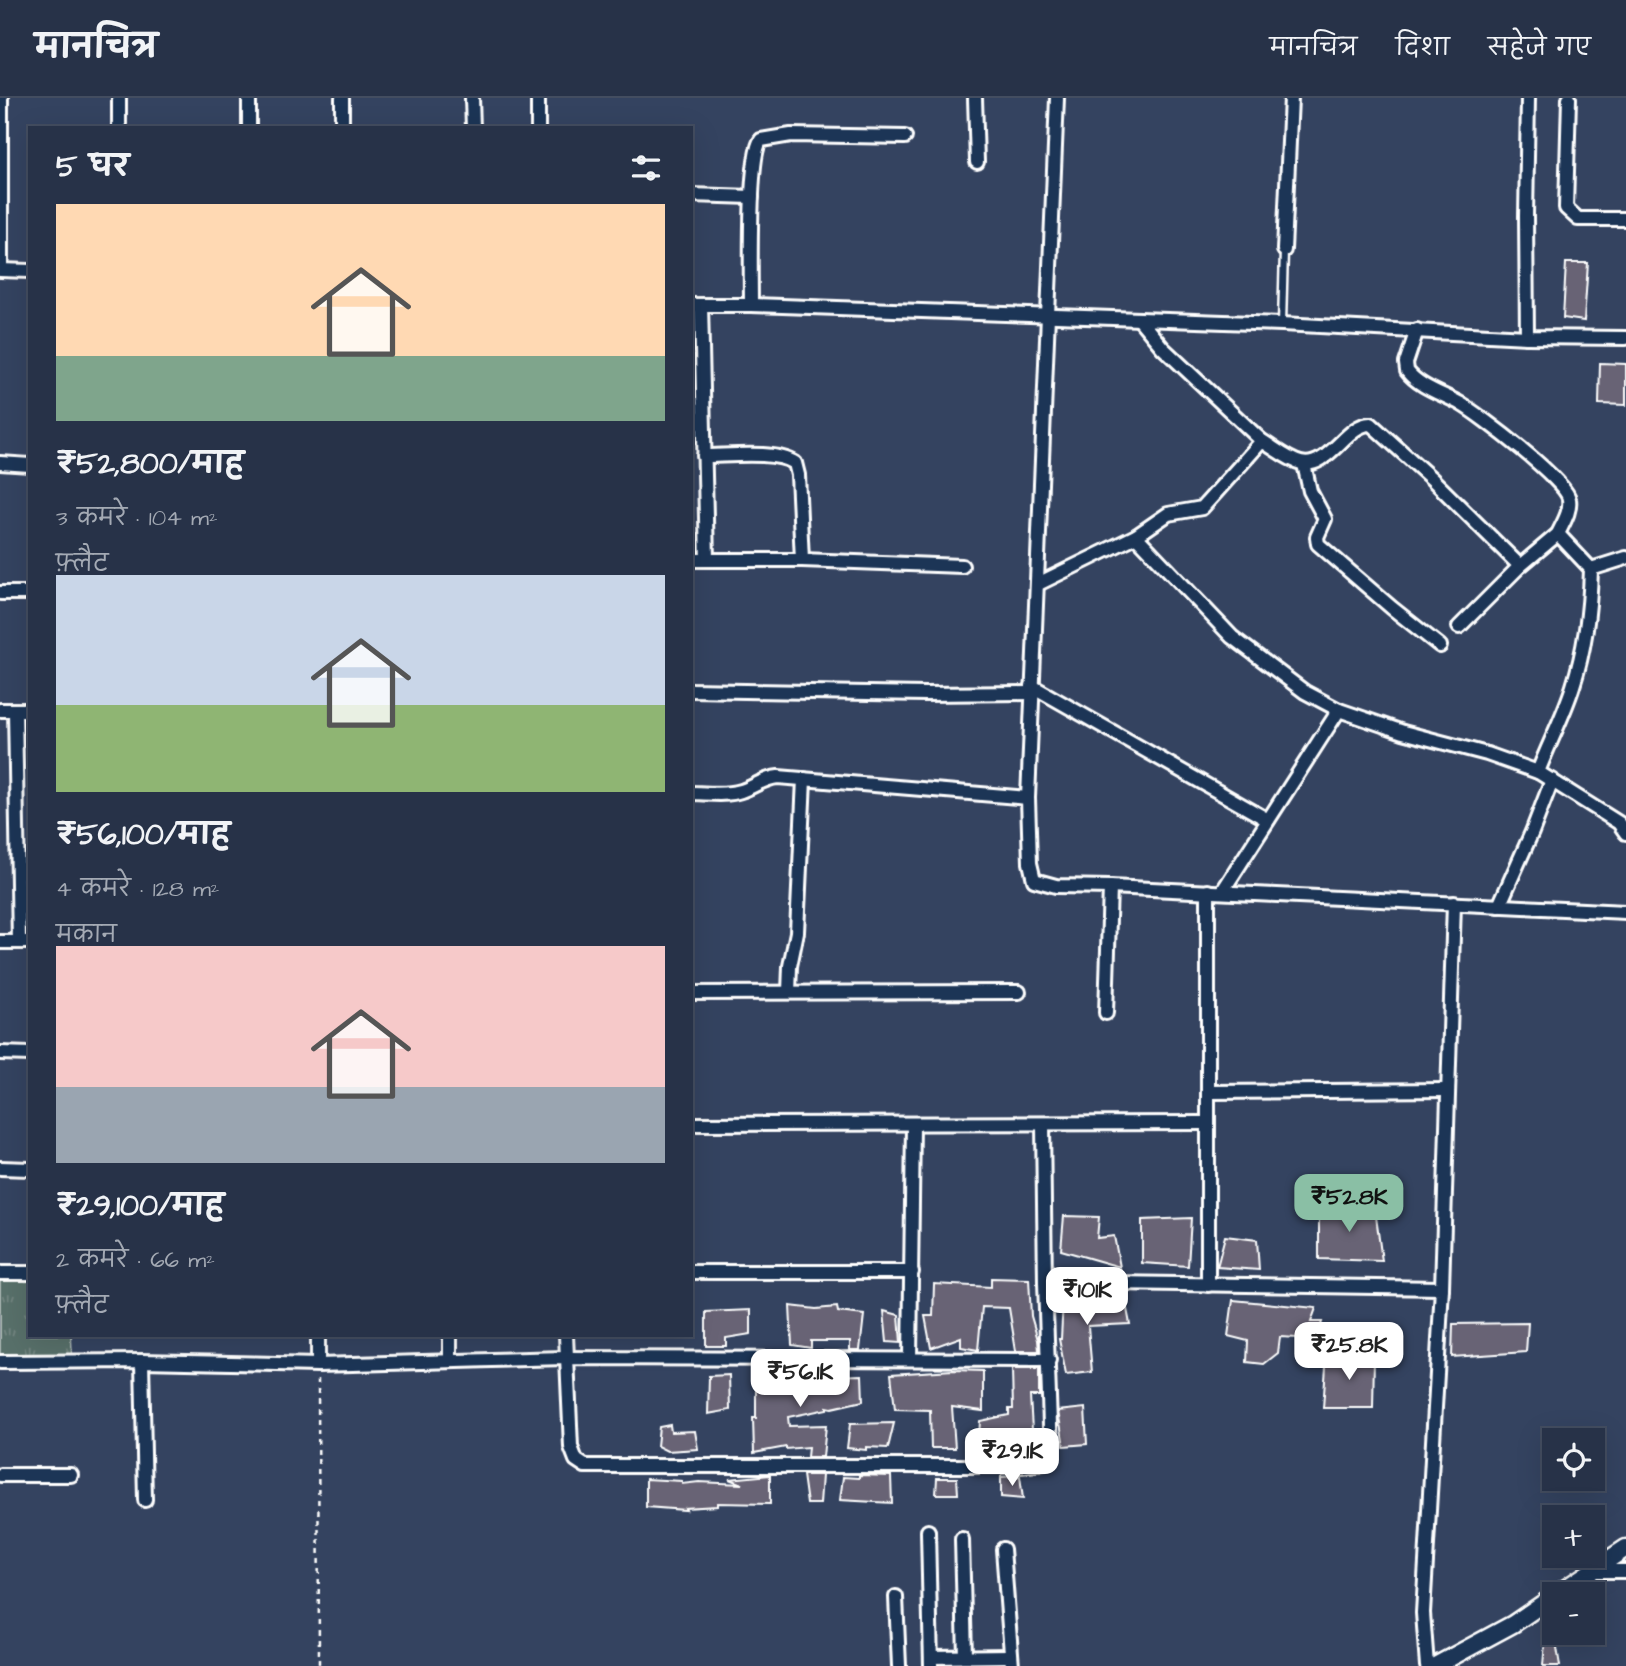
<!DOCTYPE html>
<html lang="hi">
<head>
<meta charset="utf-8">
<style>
  body { margin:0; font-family:"Architects Daughter","Playpen Sans Deva",sans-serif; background:#2f3a4f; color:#f1f3f6; height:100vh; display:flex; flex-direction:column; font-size:26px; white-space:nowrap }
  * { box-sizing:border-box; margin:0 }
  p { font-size:23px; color:#a4aab4 }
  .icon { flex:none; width:38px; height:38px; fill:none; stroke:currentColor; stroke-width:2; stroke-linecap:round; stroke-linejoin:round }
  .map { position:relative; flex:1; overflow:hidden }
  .sheet { position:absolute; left:28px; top:28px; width:665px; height:1211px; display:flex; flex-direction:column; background:#273248; border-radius:0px; box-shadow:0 7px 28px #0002,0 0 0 2px #434d60 }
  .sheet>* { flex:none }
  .buttons { position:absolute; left:1542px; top:1330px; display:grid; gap:14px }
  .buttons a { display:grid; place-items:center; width:63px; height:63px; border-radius:0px; background:#273248; box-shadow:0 7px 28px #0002,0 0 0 2px #434d60; font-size:35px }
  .price { position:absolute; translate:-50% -60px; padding:0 16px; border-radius:14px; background:#fff; color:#222; font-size:23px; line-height:46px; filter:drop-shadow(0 2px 4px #0008) }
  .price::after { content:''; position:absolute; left:50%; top:42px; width:21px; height:16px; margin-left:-10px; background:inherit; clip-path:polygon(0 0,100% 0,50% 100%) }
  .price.selected { background:#8abfa5; color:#111 }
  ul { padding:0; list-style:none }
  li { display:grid; align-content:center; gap:14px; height:371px; padding:0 28px }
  li span { display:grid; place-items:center; height:217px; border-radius:0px; color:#555 }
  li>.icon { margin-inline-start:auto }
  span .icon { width:126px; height:126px; fill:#fffc; stroke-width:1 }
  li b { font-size:30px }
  h2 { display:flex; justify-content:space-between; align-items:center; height:84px; padding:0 28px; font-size:30px }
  header { display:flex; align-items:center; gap:42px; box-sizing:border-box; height:98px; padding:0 35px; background:#273248; border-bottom:2px solid #434d60 }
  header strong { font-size:33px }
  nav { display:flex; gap:38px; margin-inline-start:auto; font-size:24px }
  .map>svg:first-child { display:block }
</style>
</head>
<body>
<header>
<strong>मानचित्र</strong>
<nav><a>मानचित्र</a><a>दिशा</a><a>सहेजे गए</a></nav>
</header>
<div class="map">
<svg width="1626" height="1568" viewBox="0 0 1626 1568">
  <defs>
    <pattern id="grass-tufts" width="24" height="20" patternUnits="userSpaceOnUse" patternTransform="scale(1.75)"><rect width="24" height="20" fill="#596f6a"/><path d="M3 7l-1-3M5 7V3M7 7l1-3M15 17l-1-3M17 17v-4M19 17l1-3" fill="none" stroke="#728580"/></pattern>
  </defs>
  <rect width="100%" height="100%" fill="#344360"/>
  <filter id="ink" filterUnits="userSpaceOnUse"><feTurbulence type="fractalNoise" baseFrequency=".0143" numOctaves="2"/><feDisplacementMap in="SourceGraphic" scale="14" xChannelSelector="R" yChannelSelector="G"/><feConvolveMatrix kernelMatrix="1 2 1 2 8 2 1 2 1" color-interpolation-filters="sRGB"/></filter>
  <g filter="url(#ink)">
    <polygon fill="url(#grass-tufts)" stroke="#acb7b4" stroke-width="2" points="0,1182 30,1182 30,1237 71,1237 72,1259 0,1259"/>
    <g fill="#686474" stroke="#fff" stroke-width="2">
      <polygon points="1566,165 1588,165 1584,223 1563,220"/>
      <polygon points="1600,265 1626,266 1626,307 1599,306"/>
      <polygon points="1319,1107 1375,1111 1382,1163 1319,1161"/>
      <polygon points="1064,1118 1099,1119 1097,1140 1114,1138 1120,1169 1061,1152"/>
      <polygon points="1191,1120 1188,1168 1142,1165 1142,1122"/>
      <polygon points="1225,1138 1257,1142 1259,1172 1217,1169"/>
      <polygon points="991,1180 1029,1181 1031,1218 1038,1242 1039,1253 1016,1253 1009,1210 982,1209 978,1252 961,1249 961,1239 931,1250 925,1218 933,1218 934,1186 991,1189"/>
      <polygon points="1124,1196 1130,1226 1088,1228 1092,1274 1066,1277 1059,1241 1061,1241 1063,1202"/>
      <polygon points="1233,1202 1316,1210 1311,1224 1322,1224 1317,1241 1280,1239 1278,1255 1264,1266 1247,1264 1248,1243 1228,1238"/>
      <polygon points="790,1208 816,1211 837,1209 838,1214 864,1217 860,1252 850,1252 850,1243 811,1243 811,1250 792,1247"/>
      <polygon points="751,1212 751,1236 726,1240 726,1248 706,1248 706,1214"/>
      <polygon points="884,1213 899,1217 901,1245 887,1244"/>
      <polygon points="1528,1225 1526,1254 1452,1259 1453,1226"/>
      <polygon points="1327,1255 1374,1260 1373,1310 1323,1310"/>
      <polygon points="816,1271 816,1275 833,1273 833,1278 862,1277 863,1303 832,1310 827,1309 827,1311 788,1319 789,1328 826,1327 823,1359 807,1359 808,1349 786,1351 786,1349 754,1355 753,1320 756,1320 756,1283 794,1281 794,1275"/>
      <polygon points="1012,1271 1039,1271 1039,1298 1030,1298 1033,1349 1000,1340 999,1350 978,1354 980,1323 1009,1317 1009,1311 1013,1311"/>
      <polygon points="953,1272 983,1273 983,1313 952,1309 955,1350 931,1350 930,1312 895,1311 891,1276"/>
      <polygon points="729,1277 730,1312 708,1316 709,1278"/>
      <polygon points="1085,1310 1087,1346 1064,1348 1058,1313"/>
      <polygon points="894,1325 888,1350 866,1349 866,1352 847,1350 850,1326"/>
      <polygon points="670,1327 671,1334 695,1333 698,1351 667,1353 657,1348 659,1329"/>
      <polygon points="770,1377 770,1406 717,1405 717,1408 685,1410 686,1412 646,1409 646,1381 682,1383 682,1386 699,1384 742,1386 729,1381"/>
      <polygon points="803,1377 822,1377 820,1406 807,1406"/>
      <polygon points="859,1377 891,1378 892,1405 840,1402 843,1379 859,1380"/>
      <polygon points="1020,1378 1023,1401 1001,1399 1001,1379"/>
      <polygon points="937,1380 957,1380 958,1396 936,1396"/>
      <polygon points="1552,1519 1560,1568 1543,1568 1547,1520"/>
    </g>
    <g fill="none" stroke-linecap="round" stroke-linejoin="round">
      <g stroke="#fff" stroke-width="11">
        <polyline id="service" points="1282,226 1284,152"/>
      </g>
      <g stroke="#fff" stroke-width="18">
        <g id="minor">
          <polyline points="342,0 342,30"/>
          <polyline points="472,0 473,30"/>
          <polyline points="975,0 977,64"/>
          <polyline points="1057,0 1028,700 1030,765 1034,782 1056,788 1110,789 1626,814"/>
          <polyline points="1569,0 1566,110 1578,121 1626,121"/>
          <polyline points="119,30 119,0"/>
          <polyline points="249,30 249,0"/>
          <polyline points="538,30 538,0"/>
          <polyline points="691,97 752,99"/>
          <polyline points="1284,152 1291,0"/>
          <polyline points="0,172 30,173"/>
          <polyline points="1,172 1,0"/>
          <polyline points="691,207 751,207 1282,226 1527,239 1626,240"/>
          <polyline points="701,207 707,462"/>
          <path d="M751 207C751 180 748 58 761 42L791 37 905 39"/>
          <polyline points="1139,221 1163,250 1262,343"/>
          <path d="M1417 232 1406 265 1407 273C1419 289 1443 296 1461 306 1480 317 1567 383 1569 401 1571 413 1563 425 1558 436L1591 471C1590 510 1585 551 1573 588 1564 617 1549 645 1538 674"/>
          <polyline points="1527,239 1526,118 1528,0"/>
          <path d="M704 358C728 358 776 352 795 365L798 377 802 462"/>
          <polyline points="0,365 30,367"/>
          <polyline points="1304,366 1310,393 1325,421 1317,439 1318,446 1392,510 1440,548"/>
          <polyline points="1136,438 1232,539 1305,594 1339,612 1403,634 1487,656 1538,674 1619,725 1626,735"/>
          <polyline points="691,462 802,462 962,468"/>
          <polyline points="1591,471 1626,460"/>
          <path d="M1038 486 1136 438 1168 416 1202 410 1262 343C1274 350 1288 362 1301 365 1328 372 1347 325 1371 326L1432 381 1520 468"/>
          <polyline points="0,495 30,495"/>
          <polyline points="1459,529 1520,468 1558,436"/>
          <polyline points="1032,588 1268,722"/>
          <polyline points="691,592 925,596 1032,595"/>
          <polyline points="0,612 30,612"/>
          <polyline points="15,612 19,844"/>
          <path d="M691 695C707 695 726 698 741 693 754 689 764 680 778 679L1028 700"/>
          <polyline points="1222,794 1339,612"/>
          <polyline points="1499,808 1532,734 1552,682"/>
          <polyline points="0,844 30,844"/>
          <polyline points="789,894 790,868 797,834 804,681"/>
          <polyline points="691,895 1019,894"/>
          <polyline points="1106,915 1110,789"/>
          <polyline points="0,955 30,956"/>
          <polyline points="1208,994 1448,992"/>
          <polyline points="691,1026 1208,1025"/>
          <polyline points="1043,1026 1045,1184"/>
          <polyline points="0,1070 30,1071"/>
          <polyline points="691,1174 912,1174"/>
          <polyline points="0,1175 30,1175"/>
          <polyline points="1208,1187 1208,793"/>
          <polyline points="1442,1190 1454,805"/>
          <polyline points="318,1237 318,1267"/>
          <polyline points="450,1237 450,1262"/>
          <polyline points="566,1237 571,1349 576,1362 585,1368 1021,1368 1044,1365 1051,1356 1045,1184 1442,1190 1423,1515 1427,1568"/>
          <polyline points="910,1261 913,1026"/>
          <polyline points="142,1263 145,1402"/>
          <polyline points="0,1264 142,1263 318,1267 565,1260 1049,1262"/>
          <polyline points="0,1377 71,1377"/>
          <polyline points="928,1433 931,1568"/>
          <polyline points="962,1441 965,1559"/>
          <polyline points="1003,1451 1012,1568"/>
          <polyline points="1592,1473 1626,1473"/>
          <polyline points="896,1499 899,1568"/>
          <polyline points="931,1559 1011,1558"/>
        </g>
      </g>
      <g stroke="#fff" stroke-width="21">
        <g id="tertiary">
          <polyline points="1557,1496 1626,1450"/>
          <polyline points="1435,1568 1513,1526 1554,1498"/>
        </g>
      </g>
      <polyline stroke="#fff" stroke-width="2.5" stroke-dasharray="5 5" stroke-linecap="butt" points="318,1281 319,1568"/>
      <use href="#service" stroke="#1d3557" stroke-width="6"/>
      <use href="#minor" stroke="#1d3557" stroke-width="12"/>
      <use href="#tertiary" stroke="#1d3557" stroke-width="16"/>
    </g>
  </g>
</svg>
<div class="buttons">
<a><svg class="icon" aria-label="locate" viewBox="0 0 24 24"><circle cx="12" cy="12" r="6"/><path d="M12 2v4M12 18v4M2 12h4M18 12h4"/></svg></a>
<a>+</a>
<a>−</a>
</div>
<b class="price selected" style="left:1349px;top:1136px">₹52.8K</b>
<b class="price" style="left:1087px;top:1229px">₹101K</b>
<b class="price" style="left:1349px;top:1284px">₹25.8K</b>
<b class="price" style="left:800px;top:1311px">₹56.1K</b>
<b class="price" style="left:1012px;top:1390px">₹29.1K</b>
<section class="sheet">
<h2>5 घर<svg class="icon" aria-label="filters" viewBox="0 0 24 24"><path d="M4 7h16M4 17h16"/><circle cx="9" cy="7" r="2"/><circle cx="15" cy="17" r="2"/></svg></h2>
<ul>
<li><span style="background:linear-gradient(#ffd9b3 70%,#7fa58c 0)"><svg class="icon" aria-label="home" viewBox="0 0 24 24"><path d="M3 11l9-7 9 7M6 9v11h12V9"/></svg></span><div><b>₹52,800/माह</b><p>3 कमरे · 104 m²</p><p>फ़्लैट</p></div></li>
<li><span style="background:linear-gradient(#c9d6e8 60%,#8fb573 0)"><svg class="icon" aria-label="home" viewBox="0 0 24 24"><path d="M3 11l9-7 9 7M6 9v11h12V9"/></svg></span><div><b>₹56,100/माह</b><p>4 कमरे · 128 m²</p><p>मकान</p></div></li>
<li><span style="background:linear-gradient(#f6c9c9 65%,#9aa5b1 0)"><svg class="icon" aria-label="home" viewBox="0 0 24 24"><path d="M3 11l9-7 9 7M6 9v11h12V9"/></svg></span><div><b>₹29,100/माह</b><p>2 कमरे · 66 m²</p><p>फ़्लैट</p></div></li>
</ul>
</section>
</div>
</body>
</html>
